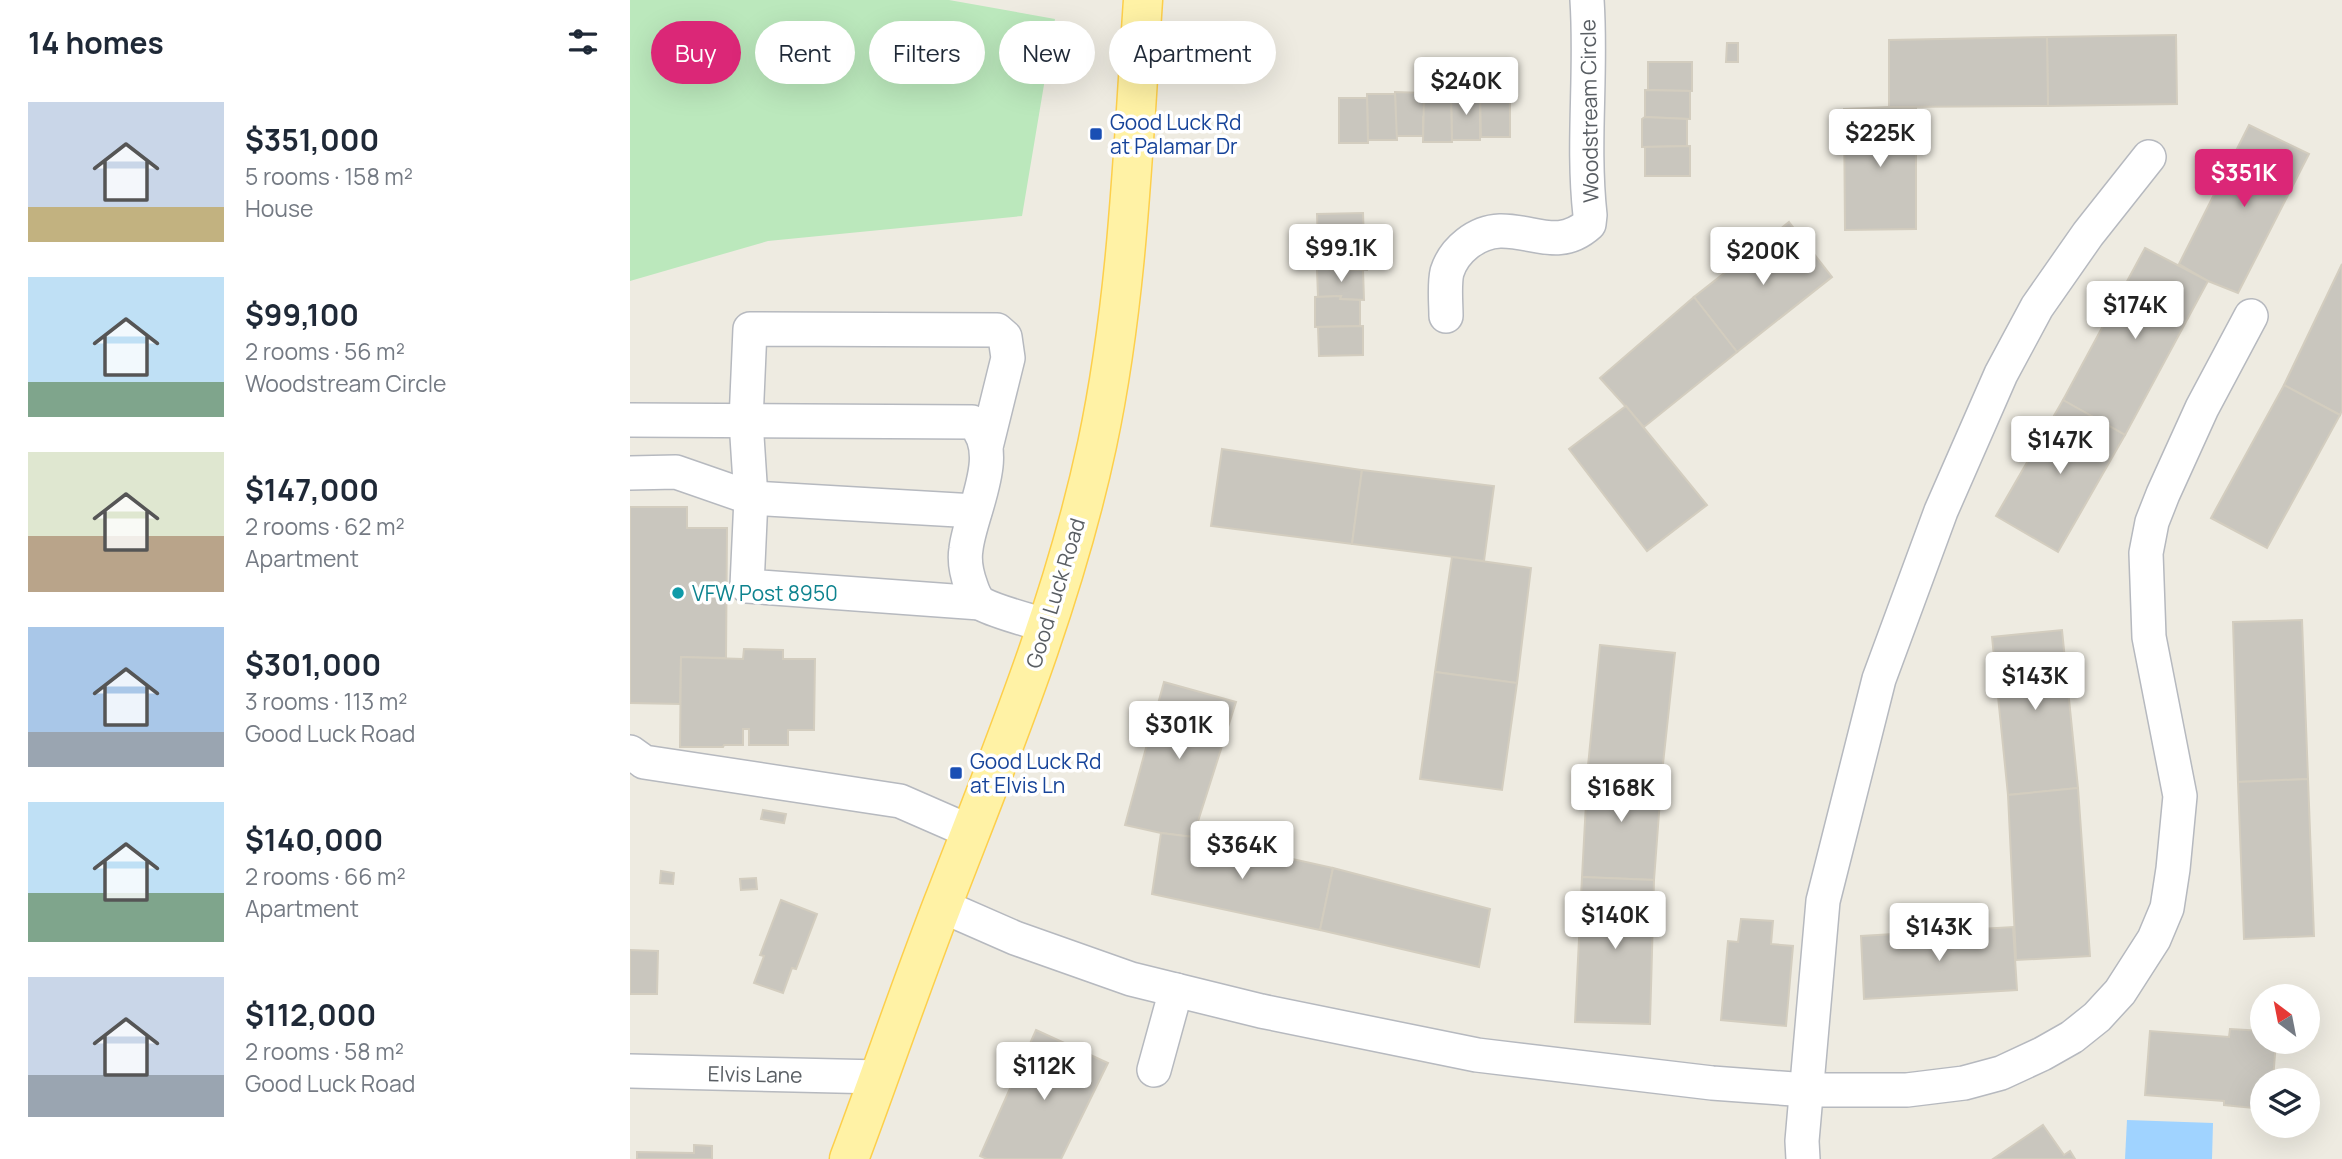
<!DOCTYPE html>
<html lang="en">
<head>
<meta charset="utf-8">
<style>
  body { margin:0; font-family:Manrope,sans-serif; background:#f2f2f3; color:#1f2937; height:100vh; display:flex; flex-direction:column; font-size:26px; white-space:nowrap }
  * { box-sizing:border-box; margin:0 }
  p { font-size:23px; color:#747a83 }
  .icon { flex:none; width:38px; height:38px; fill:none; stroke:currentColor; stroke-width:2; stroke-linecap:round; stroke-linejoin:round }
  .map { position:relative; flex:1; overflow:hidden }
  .details { display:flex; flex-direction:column; background:#fff; width:630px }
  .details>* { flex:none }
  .banner { position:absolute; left:21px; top:21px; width:665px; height:63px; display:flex; gap:14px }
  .needle { width:46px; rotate:328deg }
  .controls { position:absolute; left:1620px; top:984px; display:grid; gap:14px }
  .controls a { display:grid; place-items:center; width:70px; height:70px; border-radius:50%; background:#fff; box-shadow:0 7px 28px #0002; font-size:35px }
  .price { position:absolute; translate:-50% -60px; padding:0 16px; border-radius:7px; background:#fff; color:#222; font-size:23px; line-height:46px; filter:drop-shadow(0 2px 4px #0008) }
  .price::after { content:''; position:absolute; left:50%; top:42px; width:21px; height:16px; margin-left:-10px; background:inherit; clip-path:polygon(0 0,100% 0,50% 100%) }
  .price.active { background:#db2777; color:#fff }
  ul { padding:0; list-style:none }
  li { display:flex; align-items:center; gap:21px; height:175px; padding:0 28px }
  li span { display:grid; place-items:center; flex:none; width:196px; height:140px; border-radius:0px; color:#555 }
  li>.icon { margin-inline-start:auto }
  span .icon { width:84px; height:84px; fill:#fffc; stroke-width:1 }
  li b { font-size:30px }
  h2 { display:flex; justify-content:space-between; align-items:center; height:84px; padding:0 28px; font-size:30px }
  .tag { padding:0 24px; border-radius:32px; background:#fff; box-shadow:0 7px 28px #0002; font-size:24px; line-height:63px }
  .tag.active { background:#db2777; color:#fff }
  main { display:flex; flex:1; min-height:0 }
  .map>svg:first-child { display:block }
</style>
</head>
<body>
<main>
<section class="details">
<h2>14 homes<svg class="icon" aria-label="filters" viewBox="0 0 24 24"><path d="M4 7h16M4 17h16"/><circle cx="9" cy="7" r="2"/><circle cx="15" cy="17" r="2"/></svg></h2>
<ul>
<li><span style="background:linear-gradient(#c9d6e8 75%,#c2b280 0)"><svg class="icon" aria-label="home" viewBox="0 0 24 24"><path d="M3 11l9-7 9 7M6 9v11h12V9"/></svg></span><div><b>$351,000</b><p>5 rooms · 158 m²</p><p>House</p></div></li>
<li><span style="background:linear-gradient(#bfe0f5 75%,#7fa58c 0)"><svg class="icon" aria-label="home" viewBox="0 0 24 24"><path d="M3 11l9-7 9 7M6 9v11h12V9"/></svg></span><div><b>$99,100</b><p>2 rooms · 56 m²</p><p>Woodstream Circle</p></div></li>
<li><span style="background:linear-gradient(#dfe7d0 60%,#b9a48a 0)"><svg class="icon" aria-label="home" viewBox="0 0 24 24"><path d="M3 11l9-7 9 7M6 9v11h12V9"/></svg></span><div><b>$147,000</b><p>2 rooms · 62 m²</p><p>Apartment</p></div></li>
<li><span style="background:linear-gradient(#a9c7e8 75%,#9aa5b1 0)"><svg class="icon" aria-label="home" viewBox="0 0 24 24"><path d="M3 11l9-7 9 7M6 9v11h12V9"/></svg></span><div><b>$301,000</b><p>3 rooms · 113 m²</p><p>Good Luck Road</p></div></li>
<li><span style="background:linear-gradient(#bfe0f5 65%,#7fa58c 0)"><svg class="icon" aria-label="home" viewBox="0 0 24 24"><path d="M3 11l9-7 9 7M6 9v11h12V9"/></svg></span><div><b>$140,000</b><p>2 rooms · 66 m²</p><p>Apartment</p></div></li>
<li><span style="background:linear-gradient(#c9d6e8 70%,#9aa5b1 0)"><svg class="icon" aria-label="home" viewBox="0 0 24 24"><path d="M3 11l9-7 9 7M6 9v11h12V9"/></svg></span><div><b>$112,000</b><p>2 rooms · 58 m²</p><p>Good Luck Road</p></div></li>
</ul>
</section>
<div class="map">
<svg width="1712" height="1159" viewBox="0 0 1712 1159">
  <rect width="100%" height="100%" fill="#eeebe1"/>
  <polygon fill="#bbe8bc" points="0,0 319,0 425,19 392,216 138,241 0,281"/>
  <polygon fill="#a0d3ff" points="1497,1120 1583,1123 1582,1159 1495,1159"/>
  <g fill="#c9c6be" stroke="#d3cdbf" stroke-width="2">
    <polygon points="1546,35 1547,104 1418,106 1417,37"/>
    <polygon points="1417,37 1418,106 1259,107 1259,40"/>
    <polygon points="1097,43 1108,43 1108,62 1096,62"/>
    <polygon points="1018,62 1062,62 1062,91 1018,90"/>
    <polygon points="1015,90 1060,91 1060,119 1015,117"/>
    <polygon points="765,92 794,93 795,117 793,117 793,136 766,136"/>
    <polygon points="850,92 880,92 880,137 851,137"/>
    <polygon points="737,94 765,94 767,140 738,140"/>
    <polygon points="821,95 850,95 850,140 822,140"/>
    <polygon points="709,98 737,98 738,143 709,143"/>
    <polygon points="794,98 821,98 822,142 793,142"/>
    <polygon points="1259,107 1286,108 1286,229 1215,230 1214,109"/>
    <polygon points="1015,117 1057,119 1057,146 1012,147 1012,119"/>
    <polygon points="1619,125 1679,154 1608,293 1578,281 1549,264"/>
    <polygon points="1060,146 1060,176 1015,176 1015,147"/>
    <polygon points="733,213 734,240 712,240 712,243 688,243 687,214"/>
    <polygon points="1159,222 1202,277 1107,352 1064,297"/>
    <polygon points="712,240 737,240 737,270 692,269 691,244 712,243"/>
    <polygon points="1515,248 1578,281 1495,435 1433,400"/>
    <polygon points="1712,264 1712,410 1710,415 1654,385"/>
    <polygon points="687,269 733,270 734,300 710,299 711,296 688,297"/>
    <polygon points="711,296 710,299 730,300 730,326 685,327 685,297"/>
    <polygon points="1064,297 1107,352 1014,427 970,378"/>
    <polygon points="733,326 733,355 689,356 688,327"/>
    <polygon points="1654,385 1710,415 1637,548 1581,518"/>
    <polygon points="1433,400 1495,435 1428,552 1366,516"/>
    <polygon points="996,406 1077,505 1017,551 939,449"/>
    <polygon points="592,449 732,470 722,544 581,526"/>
    <polygon points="732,470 864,486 854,561 722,544"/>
    <polygon points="0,507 57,507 57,528 97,528 96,658 51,657 50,704 0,703"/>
    <polygon points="822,557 901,568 887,683 805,672"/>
    <polygon points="1672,620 1678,779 1608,782 1603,622"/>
    <polygon points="1432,630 1448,788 1378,795 1362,637"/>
    <polygon points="970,645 1045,653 1032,773 958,766"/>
    <polygon points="114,649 153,650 153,659 185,659 184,730 158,730 158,745 119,745 119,729 113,729 113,745 94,745 93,747 50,747 51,657 113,659"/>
    <polygon points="805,672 887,683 872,790 790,779"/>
    <polygon points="534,682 606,702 563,837 531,833 495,825"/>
    <polygon points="958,766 1032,773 1024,880 952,877"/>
    <polygon points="1678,779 1684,936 1614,939 1608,782"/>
    <polygon points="1448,788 1460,956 1386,960 1378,795"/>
    <polygon points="133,810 156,814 154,823 131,819"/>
    <polygon points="531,833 563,837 703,868 690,930 522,894"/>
    <polygon points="703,868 860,909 849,967 690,930"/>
    <polygon points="31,871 44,873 43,884 30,883"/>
    <polygon points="952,877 1024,880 1020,1024 945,1022"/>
    <polygon points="126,878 127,889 111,890 110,879"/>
    <polygon points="151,900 187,914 166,969 162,968 153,993 124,983 134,956 130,955"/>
    <polygon points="1111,919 1143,921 1141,944 1163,946 1156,1026 1091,1020 1098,941 1108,942"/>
    <polygon points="1383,927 1387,990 1234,999 1231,936"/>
    <polygon points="0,950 28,951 27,994 0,994"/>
    <polygon points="1600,1029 1633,1031 1633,1041 1646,1041 1643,1080 1633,1080 1633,1109 1594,1105 1594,1101 1515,1095 1520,1031 1599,1037"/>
    <polygon points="406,1030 478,1063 431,1159 357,1159 350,1156"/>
    <polygon points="1413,1125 1434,1155 1440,1151 1445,1159 1363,1159"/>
    <polygon points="64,1145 82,1146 82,1159 7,1159 7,1152 64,1153"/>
  </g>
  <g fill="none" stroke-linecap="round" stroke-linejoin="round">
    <g stroke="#b6b9bf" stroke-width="36">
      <g id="minor">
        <path d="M816 316C816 303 814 285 817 272 824 250 846 232 870 231 903 230 929 251 959 224L960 215C952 143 962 72 957 0"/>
        <path d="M0 420 342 422C376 451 340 512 336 549 334 561 337 575 341 586 343 592 346 600 352 604 369 613 399 620 418 626"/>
        <polyline points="0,473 46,472 121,498 345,511"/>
        <polyline points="350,603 117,586 121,498 116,421 120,329 367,330 375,337 378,358 357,443"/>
        <polyline points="0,752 14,762 270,801 341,832"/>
        <polyline points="312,906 385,938 501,979 631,1011 847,1055 1082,1083 1177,1090 1277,1090 1334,1083 1371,1073 1412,1054 1442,1037 1467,1017 1490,992 1524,939 1537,908 1543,869 1550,796 1519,637 1516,553 1522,522 1533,494 1572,408 1621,316"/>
        <polyline points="524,1070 546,990"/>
        <polyline points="0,1071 250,1077"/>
        <polyline points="1173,1159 1172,1141 1193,901 1249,679 1311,511 1371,374 1407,307 1458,234 1519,157"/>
      </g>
    </g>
    <g stroke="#fdcf4b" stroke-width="41">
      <path id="major" d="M219 1159C251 1074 280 988 313 903 371 753 433 604 467 445 498 299 503 148 513 0"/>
    </g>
    <use href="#minor" stroke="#fff" stroke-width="33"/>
    <use href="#major" stroke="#fff2a5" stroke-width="38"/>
  </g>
  <g fill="#1a4fb4" stroke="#fff" stroke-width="2.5">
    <rect x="459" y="127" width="14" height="14" rx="3.5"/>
    <rect x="319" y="766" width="14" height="14" rx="3.5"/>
  </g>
  <circle fill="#0f9aa8" stroke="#fff" stroke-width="2.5" cx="48" cy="593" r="7"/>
  <g text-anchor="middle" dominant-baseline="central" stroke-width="7" stroke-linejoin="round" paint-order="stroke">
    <g font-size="21" fill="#595e63" stroke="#fff">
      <text transform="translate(959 111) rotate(-91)">Woodstream Circle</text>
      <text transform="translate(425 593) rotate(-73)">Good Luck Road</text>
      <text transform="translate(125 1074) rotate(1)">Elvis Lane</text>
    </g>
    <g font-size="21" fill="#164399" stroke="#fff" text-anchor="start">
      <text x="480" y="122">Good Luck Rd<tspan x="480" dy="24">at Palamar Dr</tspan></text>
      <text x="340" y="761">Good Luck Rd<tspan x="340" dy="24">at Elvis Ln</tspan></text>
    </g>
    <g font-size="21" fill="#0d838f" stroke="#fff" text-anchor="start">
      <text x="62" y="593">VFW Post 8950</text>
    </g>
  </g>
</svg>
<div class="controls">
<a><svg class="needle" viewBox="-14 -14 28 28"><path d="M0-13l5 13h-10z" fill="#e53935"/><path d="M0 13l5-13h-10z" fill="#747a83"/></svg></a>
<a><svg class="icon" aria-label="layers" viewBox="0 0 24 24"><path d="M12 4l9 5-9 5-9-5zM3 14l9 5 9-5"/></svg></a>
</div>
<b class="price" style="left:836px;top:117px">$240K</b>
<b class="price" style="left:1250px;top:169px">$225K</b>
<b class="price active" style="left:1614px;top:209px">$351K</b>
<b class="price" style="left:711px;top:284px">$99.1K</b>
<b class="price" style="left:1133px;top:287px">$200K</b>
<b class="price" style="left:1505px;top:341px">$174K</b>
<b class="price" style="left:1430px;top:476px">$147K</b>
<b class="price" style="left:1405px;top:712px">$143K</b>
<b class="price" style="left:549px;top:761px">$301K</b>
<b class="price" style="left:991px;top:824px">$168K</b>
<b class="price" style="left:612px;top:881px">$364K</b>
<b class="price" style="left:985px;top:951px">$140K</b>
<b class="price" style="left:1309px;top:963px">$143K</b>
<b class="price" style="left:414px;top:1102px">$112K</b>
<div class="banner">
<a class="tag active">Buy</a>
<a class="tag">Rent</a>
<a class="tag">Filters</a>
<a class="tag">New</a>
<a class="tag">Apartment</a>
</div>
</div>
</main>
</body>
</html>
